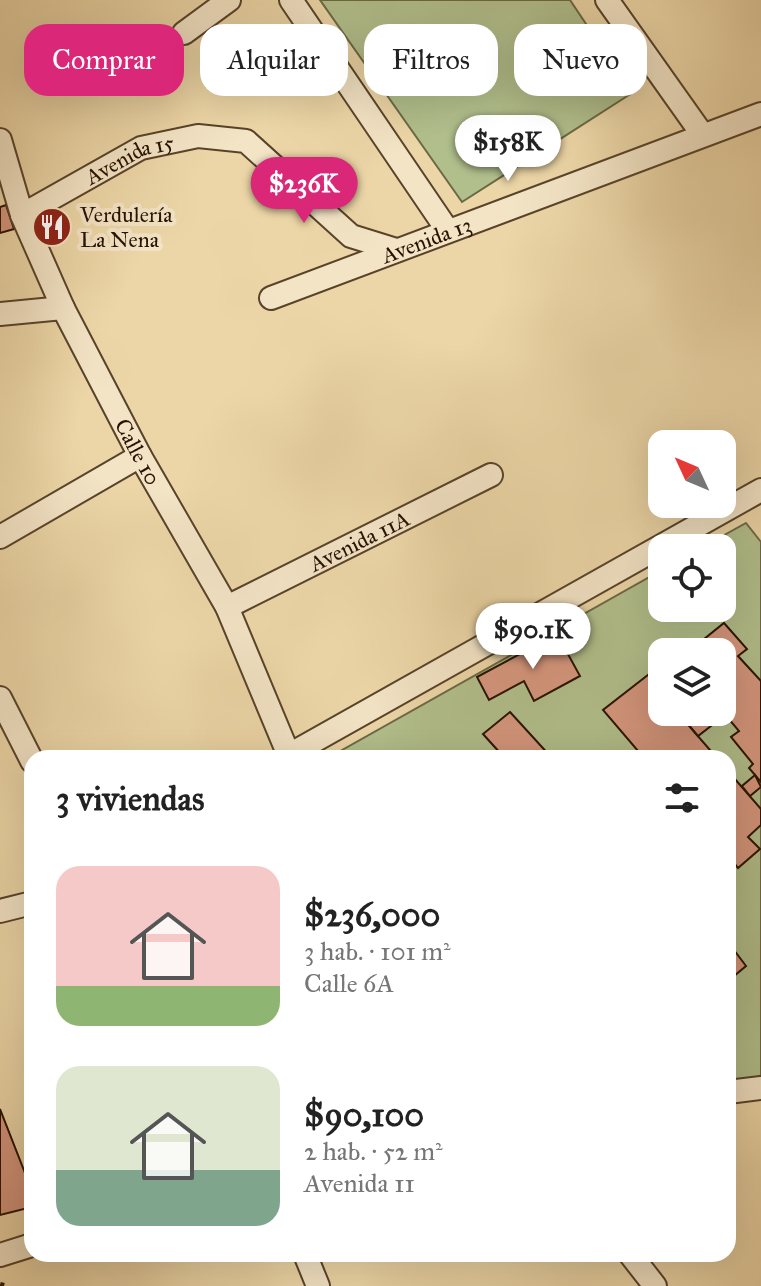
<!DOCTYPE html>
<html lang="es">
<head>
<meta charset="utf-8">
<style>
  body { margin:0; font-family:"IM FELL Great Primer",serif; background:#f2f2f2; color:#222; height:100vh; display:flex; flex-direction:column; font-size:30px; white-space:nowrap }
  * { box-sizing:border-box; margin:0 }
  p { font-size:26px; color:#767676 }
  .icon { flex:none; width:44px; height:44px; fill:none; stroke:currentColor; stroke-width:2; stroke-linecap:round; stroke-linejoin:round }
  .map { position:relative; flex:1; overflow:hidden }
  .sheet { position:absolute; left:24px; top:750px; width:712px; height:512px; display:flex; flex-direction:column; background:#fff; border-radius:24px; box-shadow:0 8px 32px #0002 }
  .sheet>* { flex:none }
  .guide { position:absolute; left:24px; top:24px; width:714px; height:72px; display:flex; gap:16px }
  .needle { width:52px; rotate:314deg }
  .controls { position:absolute; left:648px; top:430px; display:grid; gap:16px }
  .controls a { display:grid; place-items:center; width:88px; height:88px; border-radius:16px; background:#fff; box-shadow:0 8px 32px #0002; font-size:40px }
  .price { position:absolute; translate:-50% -68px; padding:0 18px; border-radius:28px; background:#fff; color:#222; font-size:26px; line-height:52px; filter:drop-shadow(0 2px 4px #0008) }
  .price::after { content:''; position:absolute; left:50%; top:48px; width:24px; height:18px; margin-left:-12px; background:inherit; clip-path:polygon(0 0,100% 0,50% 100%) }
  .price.selected { background:#db2777; color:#fff }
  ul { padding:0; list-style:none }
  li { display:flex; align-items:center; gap:24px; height:200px; padding:0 32px }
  li span { display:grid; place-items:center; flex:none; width:224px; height:160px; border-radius:24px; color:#555 }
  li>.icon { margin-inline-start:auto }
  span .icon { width:96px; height:96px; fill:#fffc; stroke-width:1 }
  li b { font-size:34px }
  h2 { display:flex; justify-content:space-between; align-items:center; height:96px; padding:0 32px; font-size:34px }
  .tag { padding:0 28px; border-radius:24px; background:#fff; box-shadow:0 8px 32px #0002; font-size:28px; line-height:72px }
  .tag.selected { background:#db2777; color:#fff }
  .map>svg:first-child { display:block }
</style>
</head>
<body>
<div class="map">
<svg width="761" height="1286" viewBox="0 0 761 1286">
  <rect width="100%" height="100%" fill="#ecd6a7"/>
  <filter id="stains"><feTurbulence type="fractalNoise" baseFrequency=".0025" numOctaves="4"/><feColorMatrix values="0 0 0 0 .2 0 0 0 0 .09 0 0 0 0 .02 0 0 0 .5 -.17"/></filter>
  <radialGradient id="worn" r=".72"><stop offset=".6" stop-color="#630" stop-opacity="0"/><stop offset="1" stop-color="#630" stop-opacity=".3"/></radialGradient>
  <g fill="#b1bf8c" stroke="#6c6846" stroke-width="2" fill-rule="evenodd">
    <polygon points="320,0 570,0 632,93 462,202"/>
    <path d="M746 523 761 542V1079L728 1081V758H328L662 570V608H722V548H701ZM662 652H722V712H662Z"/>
  </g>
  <g fill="#d6977f" stroke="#271200" stroke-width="2">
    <polygon points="6,205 14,229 0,233 0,207"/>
    <polygon points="58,212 68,232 46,243 36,223"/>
    <polygon points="724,623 747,649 738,656 761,681 761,782 749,768 753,764 731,737 739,731 722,711 722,652 688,652"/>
    <polygon points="557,634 580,676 534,701 524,681 489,700 477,677"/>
    <polygon points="662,664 662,712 677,712 717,758 644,758 603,710"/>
    <polygon points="722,711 725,715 698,736 687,723 701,712"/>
    <polygon points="510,712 552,758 496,758 501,754 483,734"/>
    <polygon points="728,771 761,809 761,825 748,837 760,849 738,868 728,856"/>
    <polygon points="755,775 761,787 750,796 742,786"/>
    <polygon points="728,942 746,966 734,976 728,969"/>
    <polygon points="0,1109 32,1191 32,1207 0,1215"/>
  </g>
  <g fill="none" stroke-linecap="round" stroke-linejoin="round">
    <g stroke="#58432a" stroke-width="26">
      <g id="minor">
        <polyline points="291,0 448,231"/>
        <polyline points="607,0 702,134"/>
        <polyline points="184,33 229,0"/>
        <path id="s1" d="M0 140 22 215 63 308 140 456 227 607 290 758"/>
        <path id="s2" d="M22 215 141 148 198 136 246 141 351 236 396 250"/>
        <path id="s3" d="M271 298 761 114"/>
        <polyline points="0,314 63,308"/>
        <polyline points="0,537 140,456"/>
        <path id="s4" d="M227 607 491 475"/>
        <polyline points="0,698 32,761"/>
        <polyline points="289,755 761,490"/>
        <polyline points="0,911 32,903"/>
        <polyline points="728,1092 761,1088"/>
        <polyline points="305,1254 318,1286"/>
        <polyline points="630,1254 655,1286"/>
        <polyline points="0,1255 32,1245"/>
      </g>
    </g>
    <use href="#minor" stroke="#f3e4c6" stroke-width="22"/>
    <polyline stroke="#271200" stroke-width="6" stroke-dasharray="14 14" stroke-linecap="butt" points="0,1285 4,1286"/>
  </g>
  <defs>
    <g id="restaurant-disc" transform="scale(2)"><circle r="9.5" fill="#8f2418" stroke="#f3e4c6"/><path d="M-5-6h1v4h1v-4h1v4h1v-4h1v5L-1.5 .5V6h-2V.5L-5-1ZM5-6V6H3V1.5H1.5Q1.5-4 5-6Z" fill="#fff"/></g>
  </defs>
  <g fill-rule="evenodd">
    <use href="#restaurant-disc" x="52" y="227"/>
  </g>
  <g text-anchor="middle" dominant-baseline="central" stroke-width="8" stroke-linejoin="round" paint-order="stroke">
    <g font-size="22" fill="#271200" stroke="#f3e4c6">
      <text stroke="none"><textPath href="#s2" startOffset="122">Avenida 15</textPath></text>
      <text stroke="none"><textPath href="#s3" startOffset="166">Avenida 13</textPath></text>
      <text stroke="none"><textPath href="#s1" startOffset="342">Calle 10</textPath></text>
      <text stroke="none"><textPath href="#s4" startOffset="148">Avenida 11A</textPath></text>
    </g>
    <g font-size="22" fill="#271200" stroke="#f3e4c6" text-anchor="start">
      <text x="80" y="214">Verdulería<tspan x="80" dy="25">La Nena</tspan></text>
    </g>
  </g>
  <rect width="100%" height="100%" filter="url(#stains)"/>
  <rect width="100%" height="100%" fill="url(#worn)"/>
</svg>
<div class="controls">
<a><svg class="needle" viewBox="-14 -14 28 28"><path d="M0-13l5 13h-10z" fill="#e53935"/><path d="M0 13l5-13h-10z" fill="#767676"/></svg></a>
<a><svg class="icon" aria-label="locate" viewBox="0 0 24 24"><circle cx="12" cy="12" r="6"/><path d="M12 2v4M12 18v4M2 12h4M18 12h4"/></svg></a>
<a><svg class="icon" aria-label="layers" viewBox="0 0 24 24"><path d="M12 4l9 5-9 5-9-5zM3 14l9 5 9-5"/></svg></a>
</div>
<b class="price" style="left:508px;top:183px">$158K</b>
<b class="price selected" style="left:304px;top:225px">$236K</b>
<b class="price" style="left:533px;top:671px">$90.1K</b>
<div class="guide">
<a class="tag selected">Comprar</a>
<a class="tag">Alquilar</a>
<a class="tag">Filtros</a>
<a class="tag">Nuevo</a>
</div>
<section class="sheet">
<h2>3 viviendas<svg class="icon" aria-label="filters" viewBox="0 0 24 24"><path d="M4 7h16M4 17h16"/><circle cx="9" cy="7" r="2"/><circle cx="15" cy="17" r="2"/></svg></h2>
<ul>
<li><span style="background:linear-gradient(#f6c9c9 75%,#8fb573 0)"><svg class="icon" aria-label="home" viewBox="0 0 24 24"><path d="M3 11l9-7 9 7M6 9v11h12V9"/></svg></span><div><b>$236,000</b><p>3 hab. · 101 m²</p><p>Calle 6A</p></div></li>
<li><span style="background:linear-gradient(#dfe7d0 65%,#7fa58c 0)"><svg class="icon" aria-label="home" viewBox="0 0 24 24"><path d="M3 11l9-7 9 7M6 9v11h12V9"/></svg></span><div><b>$90,100</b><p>2 hab. · 52 m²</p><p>Avenida 11</p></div></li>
</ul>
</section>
</div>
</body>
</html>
